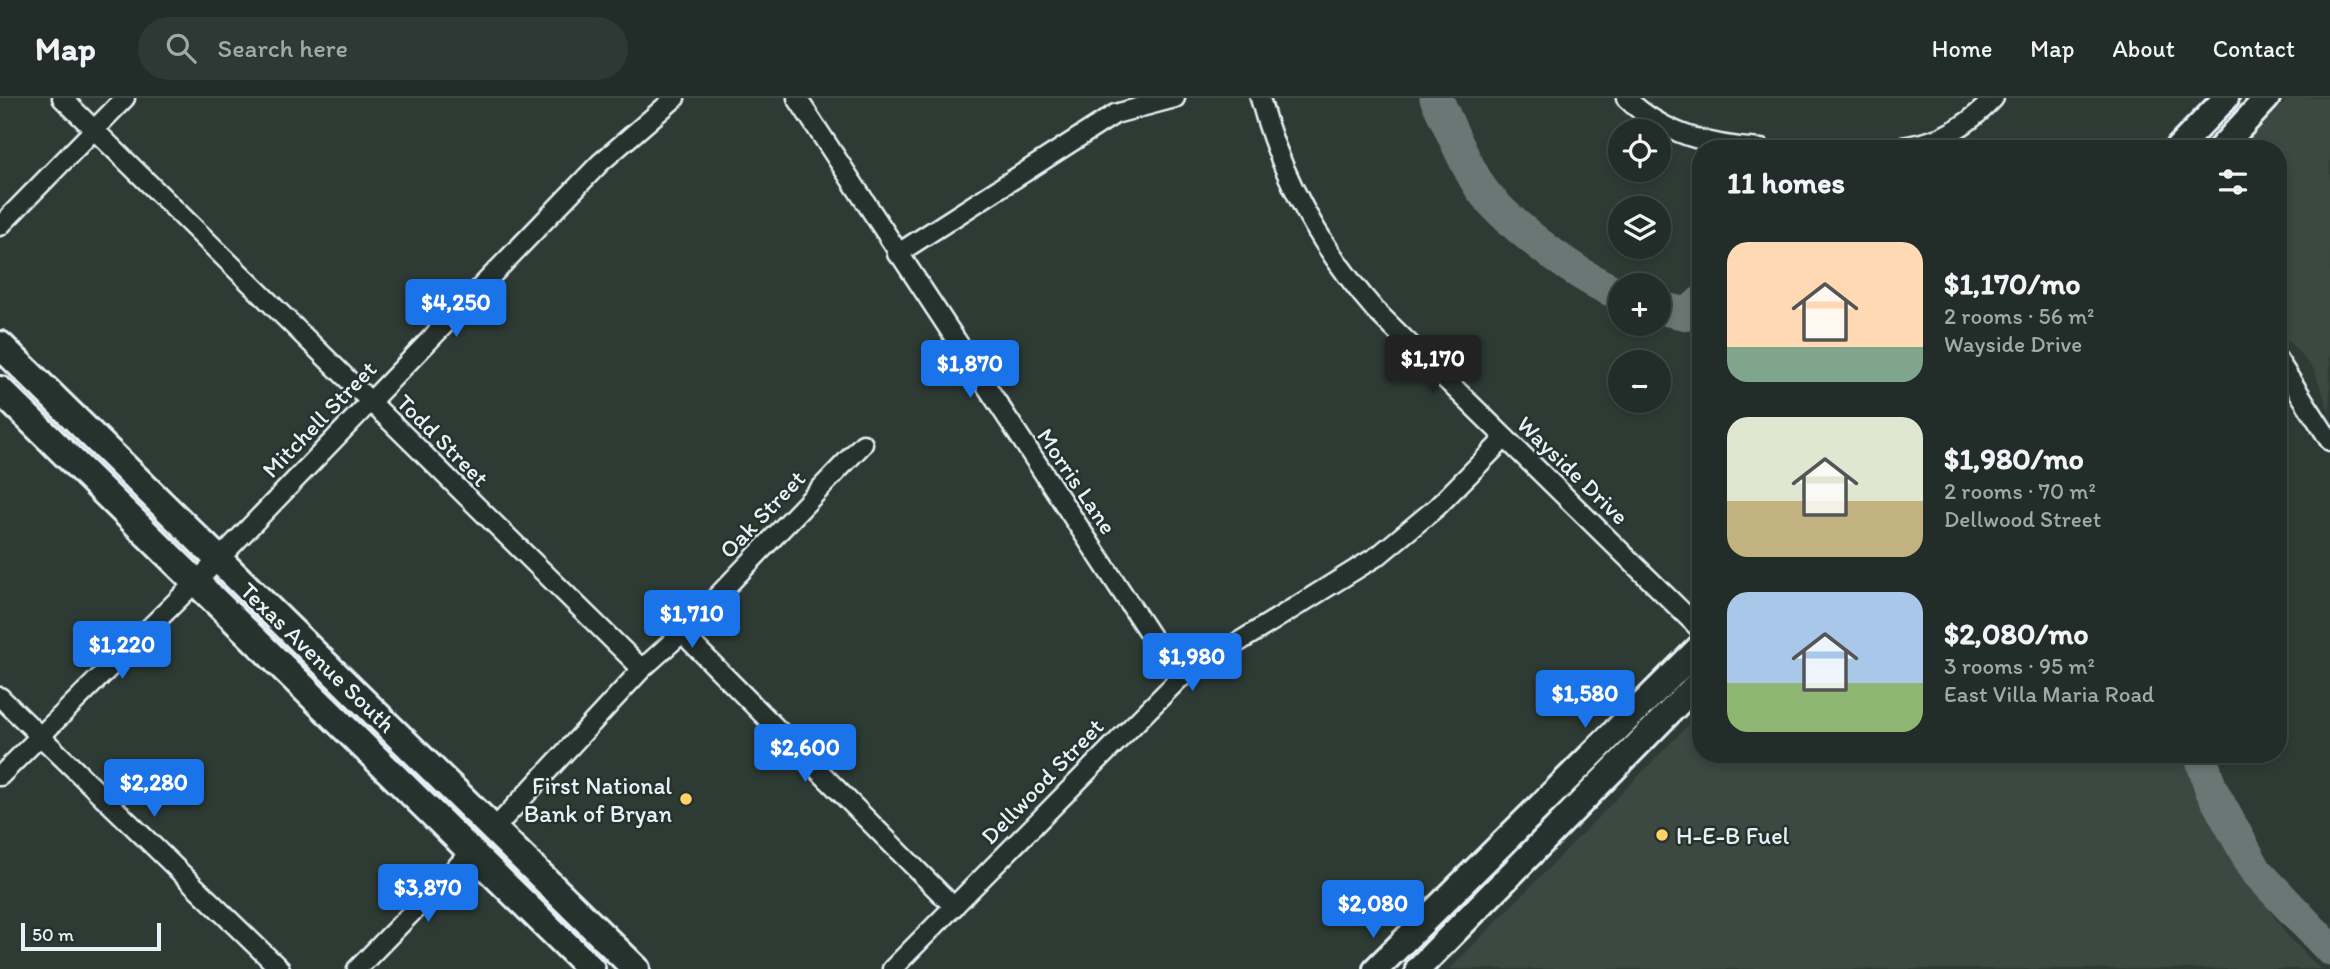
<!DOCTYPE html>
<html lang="en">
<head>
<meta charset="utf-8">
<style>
  body { margin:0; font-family:Itim,sans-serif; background:#2e3834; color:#f1f3f6; height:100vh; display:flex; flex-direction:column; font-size:26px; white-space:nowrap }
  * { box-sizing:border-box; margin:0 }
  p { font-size:23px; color:#a2a7a8 }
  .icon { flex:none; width:38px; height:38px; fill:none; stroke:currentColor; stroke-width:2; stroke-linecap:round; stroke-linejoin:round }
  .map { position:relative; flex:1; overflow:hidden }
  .sheet { position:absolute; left:1692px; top:42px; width:595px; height:623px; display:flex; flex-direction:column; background:#222c28; border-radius:28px; box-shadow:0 4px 10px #0003,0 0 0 2px #3f4845 }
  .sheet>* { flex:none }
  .fabs { position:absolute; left:1608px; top:21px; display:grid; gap:14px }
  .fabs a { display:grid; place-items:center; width:63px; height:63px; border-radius:50%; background:#222c28; box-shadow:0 4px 10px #0003,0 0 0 2px #3f4845; font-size:35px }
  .scale { position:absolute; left:21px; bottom:18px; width:140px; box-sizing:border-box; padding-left:7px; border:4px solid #e8f1f8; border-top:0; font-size:19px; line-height:24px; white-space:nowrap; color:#e8f1f8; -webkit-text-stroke:5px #26332d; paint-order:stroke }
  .price { position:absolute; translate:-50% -60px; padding:0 16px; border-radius:7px; background:#1a73e8; color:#fff; font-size:23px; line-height:46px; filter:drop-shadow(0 2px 4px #0008) }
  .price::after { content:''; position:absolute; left:50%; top:42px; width:21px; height:16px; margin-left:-10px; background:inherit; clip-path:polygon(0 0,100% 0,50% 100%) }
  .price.active { background:#222; color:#fff }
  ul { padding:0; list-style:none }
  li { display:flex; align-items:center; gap:21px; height:175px; padding:0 35px }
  li span { display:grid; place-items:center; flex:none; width:196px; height:140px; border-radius:21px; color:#555 }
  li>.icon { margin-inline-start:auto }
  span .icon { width:84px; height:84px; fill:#fffc; stroke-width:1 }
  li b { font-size:30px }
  h2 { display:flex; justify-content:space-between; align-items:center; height:84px; padding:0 35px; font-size:30px }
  header { display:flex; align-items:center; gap:42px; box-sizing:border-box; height:98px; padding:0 35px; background:#222c28; border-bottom:2px solid #3f4845 }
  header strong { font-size:33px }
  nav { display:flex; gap:38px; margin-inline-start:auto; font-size:24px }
  .search { width:490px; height:63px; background:#2e3834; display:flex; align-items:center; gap:18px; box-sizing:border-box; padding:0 24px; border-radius:38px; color:#a2a7a8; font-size:26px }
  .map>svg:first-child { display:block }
</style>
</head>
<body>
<header>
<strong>Map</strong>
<div class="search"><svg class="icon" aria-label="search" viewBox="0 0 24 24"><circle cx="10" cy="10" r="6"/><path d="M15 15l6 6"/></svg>Search here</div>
<nav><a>Home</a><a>Map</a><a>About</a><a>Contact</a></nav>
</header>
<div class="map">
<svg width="2330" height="871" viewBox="0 0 2330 871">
  <rect width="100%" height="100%" fill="#2e3b35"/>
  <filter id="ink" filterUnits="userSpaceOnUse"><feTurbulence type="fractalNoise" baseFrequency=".0143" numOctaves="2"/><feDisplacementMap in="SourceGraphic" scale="14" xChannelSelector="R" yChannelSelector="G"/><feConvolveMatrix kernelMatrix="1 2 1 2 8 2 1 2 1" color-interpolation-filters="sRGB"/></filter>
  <g filter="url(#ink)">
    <g fill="#3b4843">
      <polygon points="2289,0 2330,0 2330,315 2314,272 2279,232 2278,51 2240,51"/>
      <polygon points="1701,614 1701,656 2181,656 2212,725 2285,835 2320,871 1450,871"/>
    </g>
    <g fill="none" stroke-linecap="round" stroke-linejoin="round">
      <g stroke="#6b7775" stroke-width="33">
        <path d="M1436 0C1448 24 1470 79 1486 97 1516 132 1578 179 1620 196"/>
        <polyline points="1659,210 1688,216 1701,204"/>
        <polyline points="2200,656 2211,691 2256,773 2330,851"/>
      </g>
      <g stroke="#e8f1f8" stroke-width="23">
        <g id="street">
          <polyline points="62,0 642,571"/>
          <polyline points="797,0 1179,581"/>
          <path d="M1260 0C1281 79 1321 150 1375 212L1701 532"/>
          <path d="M1626 0C1663 36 1710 48 1761 51"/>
          <path d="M1883 51C1932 47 1960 36 1994 0"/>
          <polyline points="0,128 125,0"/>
          <polyline points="897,156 1115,16 1175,0"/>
          <polyline points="2278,262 2330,343"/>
          <polyline points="682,535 954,809"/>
          <polyline points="0,599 280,871"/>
          <polyline points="0,678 218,462 600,65 675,0"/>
          <polyline points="494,731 642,571 682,535 863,346"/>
          <polyline points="357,871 471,754"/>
          <polyline points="892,871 1179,581 1379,457 1437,409 1505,340"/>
        </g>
      </g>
      <g stroke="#e8f1f8" stroke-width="30">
        <g id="secondary">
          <polyline points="2177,51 2226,0"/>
          <polyline points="2220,51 2267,0"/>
          <polyline points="1376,871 1701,548"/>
          <polyline points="1418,871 1701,582"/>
        </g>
      </g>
      <g stroke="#e8f1f8" stroke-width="32">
        <g id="primary">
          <polyline points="0,247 636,871"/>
          <polyline points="0,292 591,871"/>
        </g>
      </g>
      <use href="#street" stroke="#26332d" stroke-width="18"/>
      <use href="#secondary" stroke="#26332d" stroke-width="24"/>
      <use href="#primary" stroke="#26332d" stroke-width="26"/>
    </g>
  </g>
  <g fill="#ffd166" stroke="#26332d" stroke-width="2.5">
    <circle cx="686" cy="701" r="7"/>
    <circle cx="1662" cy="737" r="7"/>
  </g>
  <g text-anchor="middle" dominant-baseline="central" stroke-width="5" stroke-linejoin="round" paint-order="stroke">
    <g font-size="24" fill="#e8f1f8" stroke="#26332d">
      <text transform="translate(319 321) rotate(-46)">Mitchell Street</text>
      <text transform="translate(443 342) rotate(45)">Todd Street</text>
      <text transform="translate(1573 372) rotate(44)">Wayside Drive</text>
      <text transform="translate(1077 383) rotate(56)">Morris Lane</text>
      <text transform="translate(762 416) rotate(-46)">Oak Street</text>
      <text transform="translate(318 559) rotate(44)">Texas Avenue South</text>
      <text transform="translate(1042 683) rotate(-46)">Dellwood Street</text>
    </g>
    <g font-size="24" fill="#e8f1f8" stroke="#26332d" text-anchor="end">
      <text x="672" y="687">First National<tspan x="672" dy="28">Bank of Bryan</tspan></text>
      <text x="1676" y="737" text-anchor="start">H-E-B Fuel</text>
    </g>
  </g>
</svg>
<div class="fabs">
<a><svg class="icon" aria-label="locate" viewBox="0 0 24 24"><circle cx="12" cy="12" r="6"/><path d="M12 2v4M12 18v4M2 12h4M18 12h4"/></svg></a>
<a><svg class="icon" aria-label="layers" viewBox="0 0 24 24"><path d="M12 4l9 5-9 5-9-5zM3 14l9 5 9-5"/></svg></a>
<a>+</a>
<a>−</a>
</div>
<div class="scale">50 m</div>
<b class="price" style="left:456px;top:241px">$4,250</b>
<b class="price active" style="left:1433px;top:297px">$1,170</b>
<b class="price" style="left:970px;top:302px">$1,870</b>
<b class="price" style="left:692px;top:552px">$1,710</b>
<b class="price" style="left:122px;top:583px">$1,220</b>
<b class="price" style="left:1192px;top:595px">$1,980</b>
<b class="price" style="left:1585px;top:632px">$1,580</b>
<b class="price" style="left:805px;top:686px">$2,600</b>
<b class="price" style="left:154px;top:721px">$2,280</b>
<b class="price" style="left:428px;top:826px">$3,870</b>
<b class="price" style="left:1373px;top:842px">$2,080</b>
<section class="sheet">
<h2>11 homes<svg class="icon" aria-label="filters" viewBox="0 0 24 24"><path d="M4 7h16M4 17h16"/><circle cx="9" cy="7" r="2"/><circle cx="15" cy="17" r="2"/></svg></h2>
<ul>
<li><span style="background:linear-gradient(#ffd9b3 75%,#7fa58c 0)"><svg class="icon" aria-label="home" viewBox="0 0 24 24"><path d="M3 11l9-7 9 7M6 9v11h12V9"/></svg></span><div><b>$1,170/mo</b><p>2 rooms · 56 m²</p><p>Wayside Drive</p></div></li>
<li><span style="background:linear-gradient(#dfe7d0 60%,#c2b280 0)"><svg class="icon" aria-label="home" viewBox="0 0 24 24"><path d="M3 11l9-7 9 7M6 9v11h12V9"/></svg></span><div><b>$1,980/mo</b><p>2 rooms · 70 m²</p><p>Dellwood Street</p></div></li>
<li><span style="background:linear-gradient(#a9c7e8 65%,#8fb573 0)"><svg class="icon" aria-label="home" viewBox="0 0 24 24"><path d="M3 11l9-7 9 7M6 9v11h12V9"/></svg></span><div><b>$2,080/mo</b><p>3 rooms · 95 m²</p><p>East Villa Maria Road</p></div></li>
</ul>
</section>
</div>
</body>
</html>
